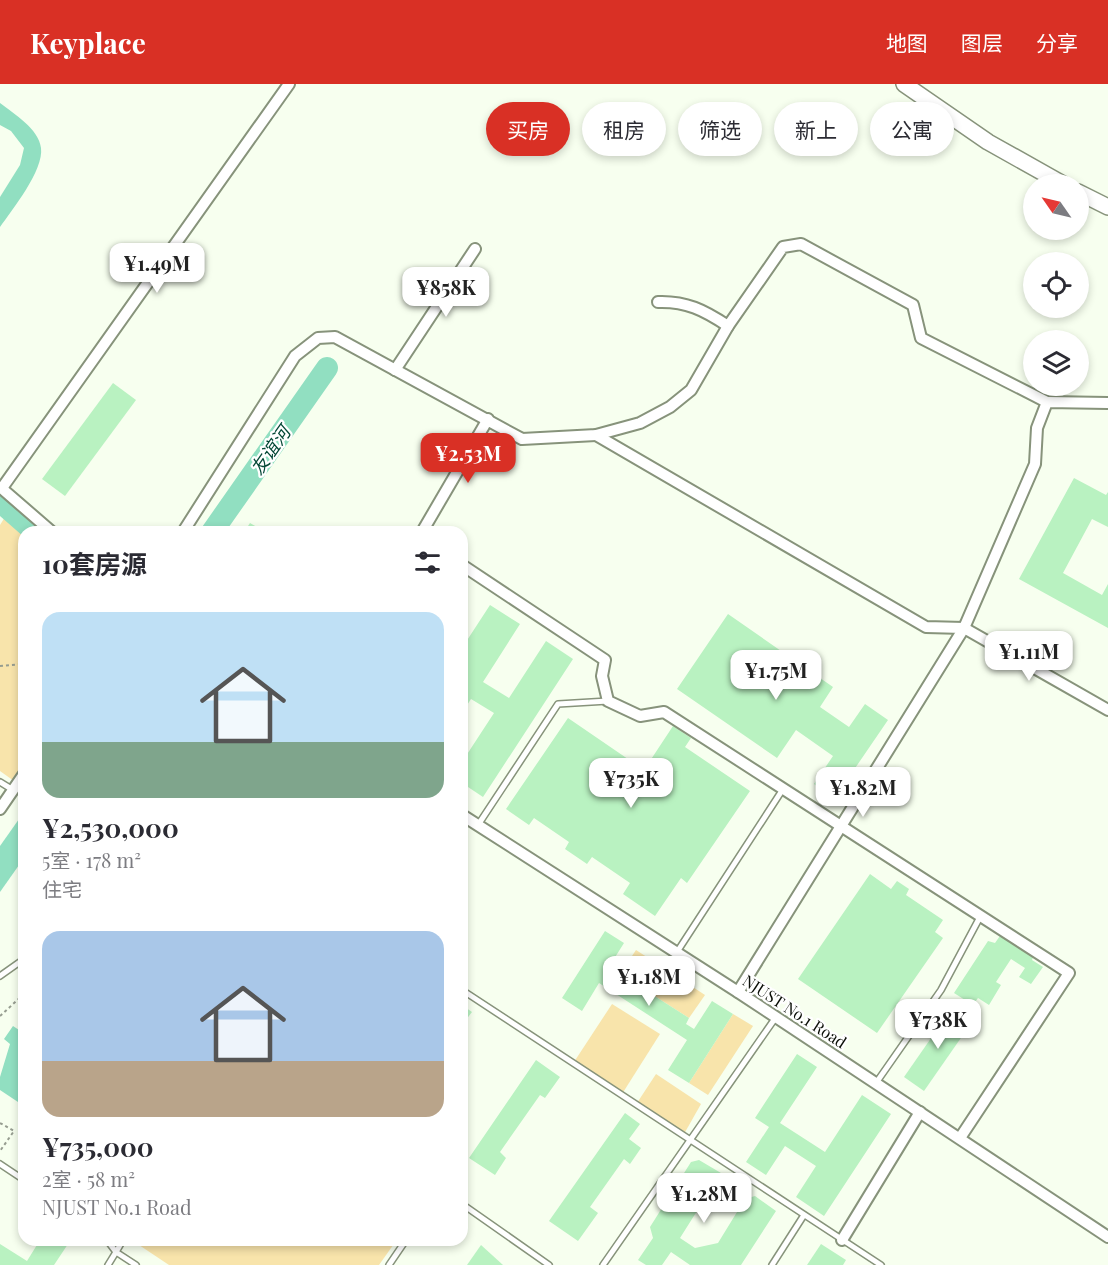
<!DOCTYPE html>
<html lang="zh">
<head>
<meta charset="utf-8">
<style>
  body { margin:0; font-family:"Playfair Display","Noto Sans SC",serif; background:#f7f7f7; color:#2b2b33; height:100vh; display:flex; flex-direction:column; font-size:22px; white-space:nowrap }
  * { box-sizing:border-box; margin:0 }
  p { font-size:20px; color:#7c7c81 }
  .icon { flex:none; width:33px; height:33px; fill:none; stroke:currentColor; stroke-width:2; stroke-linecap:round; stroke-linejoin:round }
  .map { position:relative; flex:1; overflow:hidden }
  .drawer { position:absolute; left:18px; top:442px; width:450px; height:720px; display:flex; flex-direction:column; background:#fff; border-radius:18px; box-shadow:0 3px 9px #0003 }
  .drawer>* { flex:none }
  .guide { position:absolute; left:486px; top:18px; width:531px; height:54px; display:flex; gap:12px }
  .needle { width:39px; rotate:304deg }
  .controls { position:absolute; left:1023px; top:90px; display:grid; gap:12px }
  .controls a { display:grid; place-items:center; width:66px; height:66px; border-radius:50%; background:#fff; box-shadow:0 3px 9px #0003; font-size:30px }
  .price { position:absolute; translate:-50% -51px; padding:0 14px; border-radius:12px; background:#fff; color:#222; font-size:20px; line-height:39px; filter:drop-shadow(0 2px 3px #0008) }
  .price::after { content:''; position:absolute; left:50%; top:36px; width:18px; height:14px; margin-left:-9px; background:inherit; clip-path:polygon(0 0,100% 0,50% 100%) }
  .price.on { background:#d93025; color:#fff }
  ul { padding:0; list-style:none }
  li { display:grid; align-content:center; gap:12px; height:318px; padding:0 24px }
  li span { display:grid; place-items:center; height:186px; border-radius:18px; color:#555 }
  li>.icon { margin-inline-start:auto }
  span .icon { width:108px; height:108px; fill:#fffc; stroke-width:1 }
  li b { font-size:26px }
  h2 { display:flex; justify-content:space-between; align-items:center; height:72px; padding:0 24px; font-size:26px }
  .tag { padding:0 21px; border-radius:27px; background:#fff; box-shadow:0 3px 9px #0003; font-size:21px; line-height:54px }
  .tag.on { background:#d93025; color:#fff }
  header { display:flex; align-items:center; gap:36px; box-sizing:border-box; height:84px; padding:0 30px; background:#d93025; color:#fff }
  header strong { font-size:28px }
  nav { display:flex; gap:33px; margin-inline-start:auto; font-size:21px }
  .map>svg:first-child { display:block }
</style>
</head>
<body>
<header>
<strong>Keyplace</strong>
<nav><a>地图</a><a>图层</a><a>分享</a></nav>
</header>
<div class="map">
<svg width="1108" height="1181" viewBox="0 0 1108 1181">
  <rect width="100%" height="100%" fill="#f7ffef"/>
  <g fill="#f8e4ab">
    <polygon points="5,433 24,450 24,683 14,697 0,687 0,441"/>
    <polygon points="636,866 705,911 689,934 620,890"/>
    <polygon points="612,920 660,950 622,1010 574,978"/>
    <polygon points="733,930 753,942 708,1011 689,999"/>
    <polygon points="656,990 701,1020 684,1050 637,1019"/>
    <polygon points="142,1156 396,1156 396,1157 379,1181 169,1181 139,1161"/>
  </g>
  <g fill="#91dfc1">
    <path d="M0 19C14 30 39 45 41 64 44 86 12 126 0 143V113L20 81 24 64 11 47 0 41Z"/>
    <polygon points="0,409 45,448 24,448 24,453 0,432"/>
    <polygon points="24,728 24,774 0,808 0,762"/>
    <polygon points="13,942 19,946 24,943 24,1022 0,1006 0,993 10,960 4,955"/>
  </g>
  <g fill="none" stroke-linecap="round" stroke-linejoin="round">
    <polyline stroke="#91dfc1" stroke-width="22" points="212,448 327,284"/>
  </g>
  <g fill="#b9f2c1">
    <polygon points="113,299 136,316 65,412 42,395"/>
    <polygon points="1074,394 1106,411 1108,408 1108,443 1092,435 1063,489 1102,511 1108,500 1108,544 1019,495"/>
    <polygon points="250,439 265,448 244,448"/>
    <polygon points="490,521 520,540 483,598 509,614 546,557 573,575 483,713 462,699 462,678 494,629 471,615 462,629 462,564"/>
    <polygon points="728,530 833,603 820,623 849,643 865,620 888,636 834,715 814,700 833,672 796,646 777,674 677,605"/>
    <polygon points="568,634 644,686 673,642 691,654 685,663 750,707 687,799 681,794 655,832 623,810 630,799 592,773 587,780 565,765 569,758 534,734 529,741 506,725"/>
    <polygon points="870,790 891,805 897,797 909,805 906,811 943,836 935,848 943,854 877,949 798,895"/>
    <polygon points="605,847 624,859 607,886 619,893 620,890 689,934 686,940 694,945 712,917 733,930 689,999 668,986 687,956 599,899 582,927 562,914"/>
    <polygon points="1002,849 1034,871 1032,876 1043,883 1031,900 1019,893 1025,884 1011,875 996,898 1001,901 989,921 978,914 973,921 954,909 988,857 995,859"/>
    <polygon points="462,921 472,928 462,941"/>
    <polygon points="952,924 972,938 924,1007 904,993"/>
    <polygon points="797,970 817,983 780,1039 825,1068 862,1011 891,1030 824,1132 796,1113 816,1082 785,1062 766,1091 746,1078 769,1043 755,1034"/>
    <polygon points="536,976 560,993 545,1014 540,1011 500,1068 506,1074 495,1091 469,1074"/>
    <polygon points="625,1029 640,1040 629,1055 641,1064 630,1080 624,1075 590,1123 598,1129 578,1157 549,1137"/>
    <polygon points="699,1076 721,1089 680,1154 695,1164 718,1159 745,1115 755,1112 776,1127 741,1181 690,1181 671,1168 662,1181 646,1181 638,1176 653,1154 650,1143 691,1078"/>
    <polygon points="40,1156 70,1157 54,1181 0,1181 0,1160 27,1177"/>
    <polygon points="821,1160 846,1176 843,1181 807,1181"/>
    <polygon points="481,1161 503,1181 467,1181"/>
  </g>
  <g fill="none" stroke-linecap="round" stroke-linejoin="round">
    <g stroke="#87937b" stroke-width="8">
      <g id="lane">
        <polyline points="0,698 13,706"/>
        <polyline points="478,741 558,620 608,617"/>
        <polyline points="677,868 783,705"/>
        <polyline points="0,892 24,875"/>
        <polyline points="462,906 881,1181"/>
        <polyline points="876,999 941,906 980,833"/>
        <polyline points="0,1080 24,1096"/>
        <polyline points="462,1120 549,1181"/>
        <polyline points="107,1156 116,1168 108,1181"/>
        <polyline points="123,1156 116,1168 136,1181"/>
        <polyline points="389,1181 406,1156"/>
        <polyline points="603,1181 776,933"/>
        <polyline points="772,1181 804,1131"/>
      </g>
    </g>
    <g stroke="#87937b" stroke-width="14">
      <g id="street">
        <path d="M658 218C686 217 704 226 728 242"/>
        <polyline points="395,286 475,165"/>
        <polyline points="596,351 926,543 964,544 1035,380 1037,344 1047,318 1108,319"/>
        <polyline points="0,403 52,448"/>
        <polyline points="2,404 289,0"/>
        <polyline points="183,448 295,272 318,254 335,253 522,355 596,351 640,339 670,323 691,306 728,242 783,163 801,160 913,221 921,254 1047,318"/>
        <polyline points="422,448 488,335"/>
        <polyline points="462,481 605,576 602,592 608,617 640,632 664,628 1069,889 960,1054"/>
        <polyline points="0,725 24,690"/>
        <polyline points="462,731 738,908 1108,1153"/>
        <polyline points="738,908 964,544 1108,626"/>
        <polyline points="842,1156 920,1028"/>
      </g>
    </g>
    <g stroke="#87937b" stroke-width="18">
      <g id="secondary">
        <polyline points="904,0 988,58 1063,100"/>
        <polyline points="1078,108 1108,123"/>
      </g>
    </g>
    <g stroke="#969d90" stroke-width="2" stroke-dasharray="3 3" stroke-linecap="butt">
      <polyline points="0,582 24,580"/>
      <polyline points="0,932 24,910"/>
      <polyline points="0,1039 14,1047 0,1067"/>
    </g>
    <use href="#lane" stroke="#fff" stroke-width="5"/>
    <use href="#street" stroke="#fff" stroke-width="10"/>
    <use href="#secondary" stroke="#fff" stroke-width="15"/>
  </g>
  <g text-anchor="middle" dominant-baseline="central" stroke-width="4.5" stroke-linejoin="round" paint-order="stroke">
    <g font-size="16" fill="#0a0e06" stroke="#fff">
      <text transform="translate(795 927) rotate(33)">NJUST No.1 Road</text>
    </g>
    <g font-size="18" font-style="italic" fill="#044836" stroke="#fff">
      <text transform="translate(270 366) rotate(-55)">友谊河</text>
    </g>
  </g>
</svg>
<div class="controls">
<a><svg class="needle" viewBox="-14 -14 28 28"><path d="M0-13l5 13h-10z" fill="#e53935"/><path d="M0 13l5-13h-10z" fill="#7c7c81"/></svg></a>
<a><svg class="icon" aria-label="locate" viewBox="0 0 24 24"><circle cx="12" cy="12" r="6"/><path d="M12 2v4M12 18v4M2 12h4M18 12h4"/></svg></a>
<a><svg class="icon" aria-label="layers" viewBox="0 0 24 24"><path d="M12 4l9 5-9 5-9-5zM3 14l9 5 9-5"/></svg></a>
</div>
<b class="price" style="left:157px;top:210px">¥1.49M</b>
<b class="price" style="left:446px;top:234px">¥858K</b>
<b class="price on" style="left:468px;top:400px">¥2.53M</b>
<b class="price" style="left:1029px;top:598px">¥1.11M</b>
<b class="price" style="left:776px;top:617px">¥1.75M</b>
<b class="price" style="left:631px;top:725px">¥735K</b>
<b class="price" style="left:863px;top:734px">¥1.82M</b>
<b class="price" style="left:649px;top:923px">¥1.18M</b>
<b class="price" style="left:938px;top:966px">¥738K</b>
<b class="price" style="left:704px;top:1140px">¥1.28M</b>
<div class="guide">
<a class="tag on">买房</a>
<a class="tag">租房</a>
<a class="tag">筛选</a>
<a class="tag">新上</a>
<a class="tag">公寓</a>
</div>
<section class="drawer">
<h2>10套房源<svg class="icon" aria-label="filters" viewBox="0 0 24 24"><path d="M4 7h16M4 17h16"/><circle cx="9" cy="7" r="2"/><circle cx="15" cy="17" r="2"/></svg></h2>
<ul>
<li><span style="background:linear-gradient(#bfe0f5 70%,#7fa58c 0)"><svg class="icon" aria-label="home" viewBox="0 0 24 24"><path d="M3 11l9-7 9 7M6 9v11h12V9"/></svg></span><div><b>¥2,530,000</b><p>5室 · 178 m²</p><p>住宅</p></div></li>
<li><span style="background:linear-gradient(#a9c7e8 70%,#b9a48a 0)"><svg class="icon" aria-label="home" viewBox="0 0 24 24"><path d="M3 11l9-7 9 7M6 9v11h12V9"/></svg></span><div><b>¥735,000</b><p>2室 · 58 m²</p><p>NJUST No.1 Road</p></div></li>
</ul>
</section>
</div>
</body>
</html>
